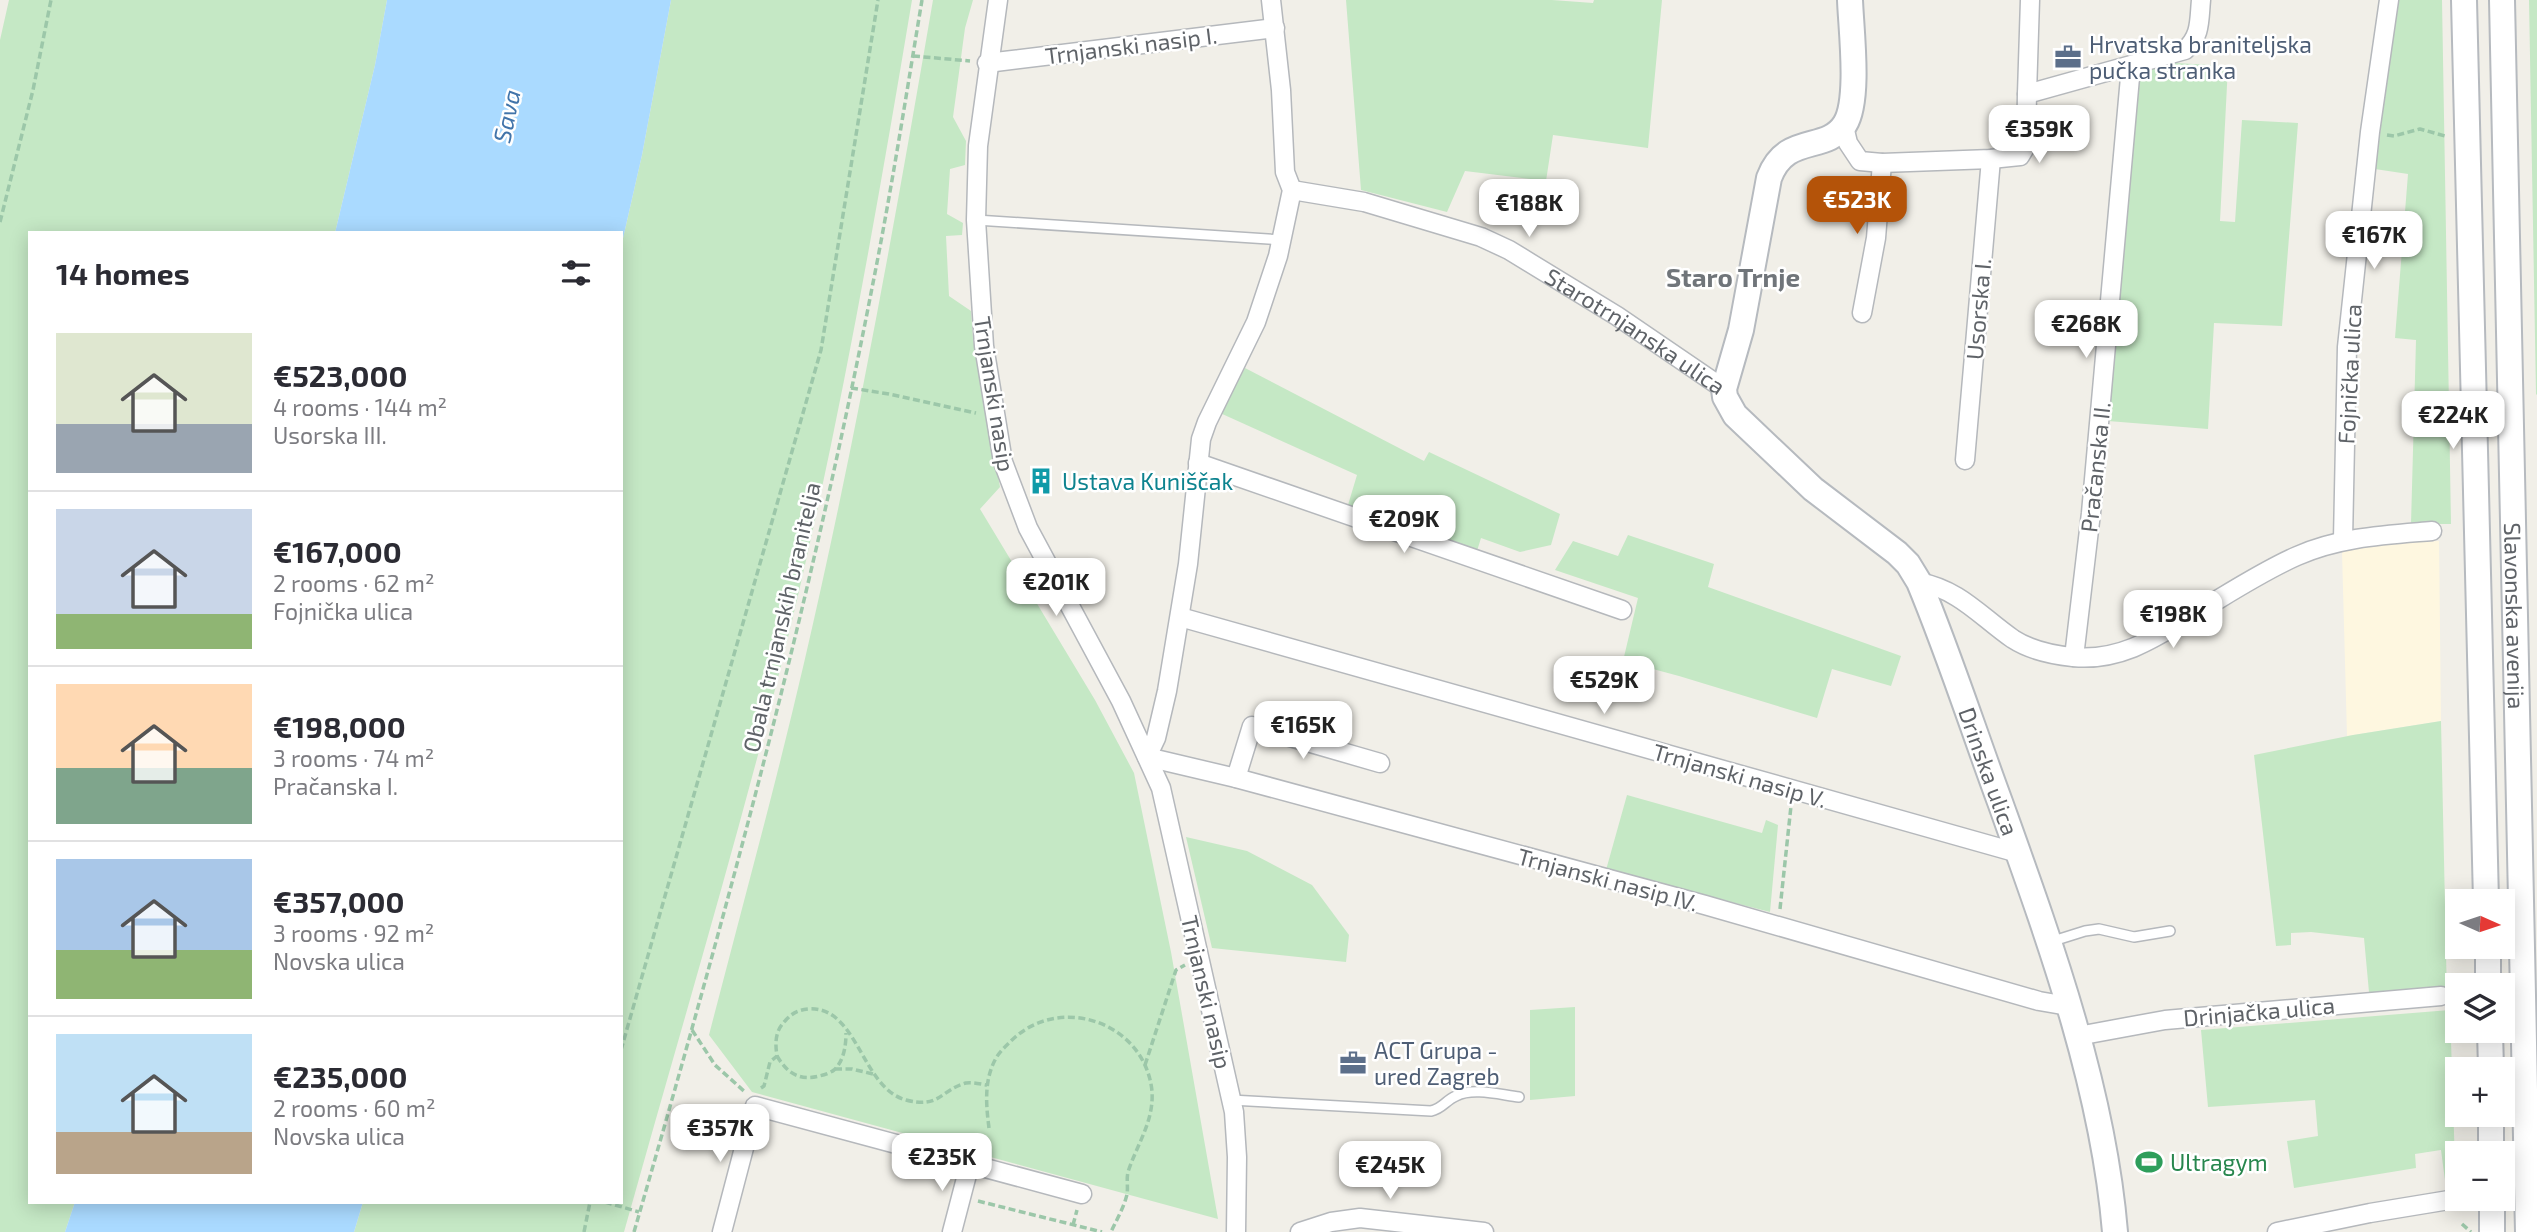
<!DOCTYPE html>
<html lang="en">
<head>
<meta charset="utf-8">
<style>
  body { margin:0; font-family:"Exo 2",sans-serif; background:#f7f7f7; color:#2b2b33; height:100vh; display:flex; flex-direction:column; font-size:26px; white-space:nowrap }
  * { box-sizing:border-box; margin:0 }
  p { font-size:23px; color:#7c7c81 }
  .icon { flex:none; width:38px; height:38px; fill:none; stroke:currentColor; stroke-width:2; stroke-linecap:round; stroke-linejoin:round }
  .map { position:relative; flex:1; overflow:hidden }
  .panel { position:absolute; left:28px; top:231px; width:595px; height:973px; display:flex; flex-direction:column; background:#fff; border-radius:0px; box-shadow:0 4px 18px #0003 }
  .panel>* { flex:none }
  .needle { width:46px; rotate:93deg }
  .buttons { position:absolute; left:2445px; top:889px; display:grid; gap:14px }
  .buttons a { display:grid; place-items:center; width:70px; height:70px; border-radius:0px; background:#fff; box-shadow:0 4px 18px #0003; font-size:35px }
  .price { position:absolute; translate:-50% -60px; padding:0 16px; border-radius:14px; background:#fff; color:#222; font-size:23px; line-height:46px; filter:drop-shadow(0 2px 4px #0008) }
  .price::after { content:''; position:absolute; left:50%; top:42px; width:21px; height:16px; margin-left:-10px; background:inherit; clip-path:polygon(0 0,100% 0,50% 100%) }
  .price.current { background:#b45309; color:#fff }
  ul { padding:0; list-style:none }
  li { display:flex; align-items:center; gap:21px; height:175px; padding:0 28px }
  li+li { border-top:2px solid #e1e1e2 }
  li span { display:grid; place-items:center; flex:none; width:196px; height:140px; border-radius:0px; color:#555 }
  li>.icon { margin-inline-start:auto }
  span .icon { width:84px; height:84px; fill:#fffc; stroke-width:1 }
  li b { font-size:30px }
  h2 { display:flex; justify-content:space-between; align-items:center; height:84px; padding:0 28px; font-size:30px }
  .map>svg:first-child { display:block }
</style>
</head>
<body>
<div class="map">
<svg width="2537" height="1232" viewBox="0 0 2537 1232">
  <rect width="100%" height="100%" fill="#f1efe8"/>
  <polygon fill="#fef7e0" points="2439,541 2441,721 2347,736 2342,552 2370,544"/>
  <g fill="#c5e8c5">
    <polygon points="9,0 387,0 375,65 335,233 30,233 30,1202 75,1202 65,1232 0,1232 0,40"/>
    <path d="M671 0H912C875 221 836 444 782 662 734 853 677 1042 624 1232H354L363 1202H621V247L642 155Z"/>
    <path d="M933 0H973L965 28 953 117 966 141 965 165 950 169 947 214 963 223 962 235 946 236 949 296 971 311 973 339 1000 487 980 509 1095 700 1134 773 1171 952 1218 1219 752 1092 709 1035C741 911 775 788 804 663 855 444 895 222 933 0Z"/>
    <polygon points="1346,0 1552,0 1593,3 1594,0 1662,0 1648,148 1553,135 1546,181 1465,171 1447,212 1361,190"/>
    <polygon points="2398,0 2442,0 2451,524 2411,524 2416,340 2395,338 2408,174 2375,169"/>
    <polygon points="2529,0 2537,0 2537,395 2536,394"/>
    <polygon points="2176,63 2228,66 2220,221 2235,222 2242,120 2298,123 2282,326 2214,323 2208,429 2108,421 2138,71"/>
    <polygon points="1245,368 1424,461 1429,452 1560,514 1551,545 1520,552 1481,538 1477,551 1415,529 1421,511 1389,500 1381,517 1348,505 1357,475 1220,413"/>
    <polygon points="1628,535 1714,564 1708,587 1901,656 1891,686 1832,669 1817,718 1679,676 1623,661 1638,598 1555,570 1573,541 1618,556"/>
    <polygon points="2441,721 2447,998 2370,1003 2364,938 2311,932 2291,933 2291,945 2276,946 2254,755 2353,735"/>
    <polygon points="1627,795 1762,833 1766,820 1778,825 1770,912 1606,870"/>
    <polygon points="1186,837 1247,851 1312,885 1349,935 1346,962 1212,948"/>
    <polygon points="1575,1007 1575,1096 1530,1100 1530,1010"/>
    <polygon points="2450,1010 2456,1194 2447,1195 2441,1150 2415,1154 2416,1168 2294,1188 2287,1141 2318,1136 2315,1100 2208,1107 2201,1030"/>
  </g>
  <g fill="#aadaff">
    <polygon points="387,0 671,0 642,155 621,247 621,233 335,233 375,65"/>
    <polygon points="75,1202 363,1202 354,1232 65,1232"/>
  </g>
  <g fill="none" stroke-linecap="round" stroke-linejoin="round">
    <g stroke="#b5b8bc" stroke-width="12">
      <g id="lane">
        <polyline points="976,220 1282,240"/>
        <polyline points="2050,942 2085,931 2099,929 2134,937 2170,931"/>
        <path d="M1231 1100 1431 1111C1442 1109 1446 1100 1456 1096 1473 1087 1501 1095 1519 1097"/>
      </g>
    </g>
    <g stroke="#b5b8bc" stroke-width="21">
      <g id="street">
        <polyline points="998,0 978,146 976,220 984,346 1003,462 1028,528 1121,701 1161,788 1234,1112 1237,1157 1236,1232"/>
        <polyline points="1271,0 1281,90 1285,172 1292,190 1278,256 1256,322 1207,422 1201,439 1188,564 1167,691 1156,738 1147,757 1236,778 1705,905 2039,1001 2068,1006"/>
        <polyline points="987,63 1275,28"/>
        <polyline points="2027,94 2030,0"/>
        <path d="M1844 126 1848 143 1860 161 1882 163 1991 159 2020 156 2026 146 2027 94 2185 50C2201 36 2199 21 2201 0"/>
        <path id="s1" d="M1292 190 1364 202 1481 237 1509 250 1617 316 1724 389"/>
        <polyline points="1862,313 1876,238 1882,163"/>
        <polyline points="1965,460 1991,159"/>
        <polyline points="1198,463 1622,610"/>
        <polyline points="2343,540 2347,347 2370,132 2389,0"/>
        <path d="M1919 582C1960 590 1980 616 2013 639 2030 650 2053 655 2073 657 2125 662 2162 633 2204 608 2234 590 2265 570 2297 556 2340 537 2385 535 2432 531"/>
        <polyline points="1180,617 2018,853"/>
        <polyline points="2074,657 2091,513 2131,66"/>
        <polyline points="1236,778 1252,726 1380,763"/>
        <polyline points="2078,1036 2165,1020 2441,996"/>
        <polyline points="722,1232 755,1106 1082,1194"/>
        <polyline points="952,1232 970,1163"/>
        <polyline points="1300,1232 1331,1222 1360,1218 1484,1232"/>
        <polyline points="2277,1232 2370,1213 2449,1200"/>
      </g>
    </g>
    <g stroke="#b6babf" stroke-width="28">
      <g id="secondary">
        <path id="s2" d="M1850 0C1851 29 1860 100 1845 124 1826 154 1786 132 1769 178L1741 330 1724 389 1725 397 1735 415 1813 489 1897 553 1908 564 1919 582C1949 654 1973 729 2000 802 2049 939 2103 1086 2115 1232"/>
        <polyline points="2464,0 2486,901"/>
        <path id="s3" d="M2502 0 2528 1232"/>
        <polyline points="2488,947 2488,985"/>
        <polyline points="2490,1031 2491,1069"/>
        <polyline points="2491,1115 2491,1153"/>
        <polyline points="2492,1199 2492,1232"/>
      </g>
    </g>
    <g stroke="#9cc7a9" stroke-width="3.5" stroke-dasharray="7 3.5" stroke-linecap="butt">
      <polyline points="913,56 970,61"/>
      <polyline points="2387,135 2394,136 2420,129 2445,136"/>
      <polyline points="0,222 33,90 51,0"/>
      <polyline points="851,388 889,394 976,413"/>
      <polyline points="1780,909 1791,806"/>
      <polyline points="692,1030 715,1065 745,1092"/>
      <polyline points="621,1050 821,350 878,0"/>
      <path d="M777 1056C787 1073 799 1081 819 1076 824 1075 830 1073 834 1070 844 1061 846 1045 846 1033"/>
      <polyline points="1145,1065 1176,970 1185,965"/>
      <polyline points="835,1069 852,1069 873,1074"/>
      <path d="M761 1088 764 1086 770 1062 777 1056C775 1043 775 1031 785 1021 792 1013 798 1010 808 1009 858 1005 861 1088 906 1100 940 1109 940 1090 966 1083 972 1082 980 1084 987 1085"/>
      <path d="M989 1128C986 1105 984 1081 995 1060 999 1052 1006 1046 1012 1040 1061 993 1145 1023 1152 1091 1154 1122 1137 1144 1128 1172 1126 1180 1129 1190 1126 1198 1123 1209 1116 1221 1111 1232"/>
      <polyline points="978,1201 1102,1232"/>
      <polyline points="605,1202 639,1212"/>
      <polyline points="2462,1224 2471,1232"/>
      <polyline points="1073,1225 1077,1210"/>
      <polyline points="584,1232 590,1202"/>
      <path d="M634 1232C724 921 810 607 872 288 891 193 906 96 922 0"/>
    </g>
    <use href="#lane" stroke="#fff" stroke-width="9"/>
    <use href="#street" stroke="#fff" stroke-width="18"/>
    <use href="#secondary" stroke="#fff" stroke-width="24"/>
  </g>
  <defs>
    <g id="office-bare" transform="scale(2.1)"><path d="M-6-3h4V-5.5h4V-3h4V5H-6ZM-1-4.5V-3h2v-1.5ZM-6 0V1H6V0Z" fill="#5c6f8a" stroke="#fff" stroke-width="2.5" paint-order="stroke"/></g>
    <g id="building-bare" transform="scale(2.1)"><path d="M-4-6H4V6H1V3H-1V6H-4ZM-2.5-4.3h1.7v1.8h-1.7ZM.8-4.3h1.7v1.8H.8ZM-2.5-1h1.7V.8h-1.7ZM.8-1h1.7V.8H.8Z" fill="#0f9aa8" stroke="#fff" stroke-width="2.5" paint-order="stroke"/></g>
    <g id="stadium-bare" transform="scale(2.1)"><path d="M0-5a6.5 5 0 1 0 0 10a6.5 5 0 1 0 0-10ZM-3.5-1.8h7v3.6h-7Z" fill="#2e9e5b" stroke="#fff" stroke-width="2.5" paint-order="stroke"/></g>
  </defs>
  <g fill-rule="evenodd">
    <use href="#office-bare" x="2068" y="57"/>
    <use href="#building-bare" x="1041" y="481"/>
    <use href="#office-bare" x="1353" y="1063"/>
    <use href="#stadium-bare" x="2149" y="1162"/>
  </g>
  <g text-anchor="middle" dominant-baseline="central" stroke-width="5" stroke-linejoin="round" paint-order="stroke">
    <g font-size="23" fill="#4e5e75" stroke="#fff" text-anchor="start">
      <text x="2089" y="44">Hrvatska braniteljska<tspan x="2089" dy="26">pučka stranka</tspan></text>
      <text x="1374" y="1050">ACT Grupa -<tspan x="1374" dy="26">ured Zagreb</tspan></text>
    </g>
    <g font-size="23" fill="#5f6368" stroke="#fff">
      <text transform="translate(1131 45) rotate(-7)">Trnjanski nasip I.</text>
      <text transform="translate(1978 309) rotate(-85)">Usorska I.</text>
      <text stroke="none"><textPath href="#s1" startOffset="376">Starotrnjanska ulica</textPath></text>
      <text transform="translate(2349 374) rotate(-87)">Fojnička ulica</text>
      <text transform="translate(995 394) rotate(81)">Trnjanski nasip</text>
      <text transform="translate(2095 467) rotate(-84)">Pračanska II.</text>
      <text stroke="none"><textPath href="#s3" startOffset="616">Slavonska avenija</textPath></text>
      <text transform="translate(781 617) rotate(-77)">Obala trnjanskih branitelja</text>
      <text stroke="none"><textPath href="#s2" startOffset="919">Drinska ulica</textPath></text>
      <text transform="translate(1740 775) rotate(16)">Trnjanski nasip V.</text>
      <text transform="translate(1608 879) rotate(15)">Trnjanski nasip IV.</text>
      <text transform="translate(1207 992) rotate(77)">Trnjanski nasip</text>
      <text transform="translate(2259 1011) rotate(-5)">Drinjačka ulica</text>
    </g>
    <g font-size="23" fill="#0d838f" stroke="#fff" text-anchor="start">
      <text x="1062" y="481">Ustava Kuniščak</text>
    </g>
    <g font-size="23" fill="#27864d" stroke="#fff" text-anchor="start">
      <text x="2170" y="1162">Ultragym</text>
    </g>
    <g font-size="24" font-style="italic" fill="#4174aa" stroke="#fff">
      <text transform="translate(506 116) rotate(-78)">Sava</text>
    </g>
    <g font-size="26" font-weight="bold" fill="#70757a" stroke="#fff">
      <text x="1733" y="276">Staro Trnje</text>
    </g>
  </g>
</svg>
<div class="buttons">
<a><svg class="needle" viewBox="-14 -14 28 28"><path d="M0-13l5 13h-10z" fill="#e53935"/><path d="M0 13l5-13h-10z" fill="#7c7c81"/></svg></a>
<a><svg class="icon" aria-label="layers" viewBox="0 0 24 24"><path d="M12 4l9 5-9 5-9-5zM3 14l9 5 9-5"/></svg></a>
<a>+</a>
<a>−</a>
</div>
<b class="price" style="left:2039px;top:165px">€359K</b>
<b class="price current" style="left:1857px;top:236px">€523K</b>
<b class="price" style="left:1529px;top:239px">€188K</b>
<b class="price" style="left:2374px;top:271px">€167K</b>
<b class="price" style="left:2086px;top:360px">€268K</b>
<b class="price" style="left:2453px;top:451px">€224K</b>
<b class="price" style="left:1404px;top:555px">€209K</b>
<b class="price" style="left:1056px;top:618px">€201K</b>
<b class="price" style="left:2173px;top:650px">€198K</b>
<b class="price" style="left:1604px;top:716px">€529K</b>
<b class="price" style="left:1303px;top:761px">€165K</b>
<b class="price" style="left:720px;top:1164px">€357K</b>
<b class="price" style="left:942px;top:1193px">€235K</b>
<b class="price" style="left:1390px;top:1201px">€245K</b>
<section class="panel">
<h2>14 homes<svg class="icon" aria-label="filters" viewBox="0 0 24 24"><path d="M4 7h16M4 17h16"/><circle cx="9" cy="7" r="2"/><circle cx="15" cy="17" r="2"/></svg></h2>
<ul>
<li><span style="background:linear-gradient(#dfe7d0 65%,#9aa5b1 0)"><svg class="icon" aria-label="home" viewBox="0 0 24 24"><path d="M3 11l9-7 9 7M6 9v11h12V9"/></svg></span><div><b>€523,000</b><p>4 rooms · 144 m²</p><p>Usorska III.</p></div></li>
<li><span style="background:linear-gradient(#c9d6e8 75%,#8fb573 0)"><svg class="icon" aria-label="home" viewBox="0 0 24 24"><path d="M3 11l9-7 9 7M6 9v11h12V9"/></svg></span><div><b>€167,000</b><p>2 rooms · 62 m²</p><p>Fojnička ulica</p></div></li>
<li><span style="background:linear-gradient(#ffd9b3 60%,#7fa58c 0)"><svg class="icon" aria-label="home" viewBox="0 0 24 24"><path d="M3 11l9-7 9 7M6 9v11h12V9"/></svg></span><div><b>€198,000</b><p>3 rooms · 74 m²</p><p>Pračanska I.</p></div></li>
<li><span style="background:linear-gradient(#a9c7e8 65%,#8fb573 0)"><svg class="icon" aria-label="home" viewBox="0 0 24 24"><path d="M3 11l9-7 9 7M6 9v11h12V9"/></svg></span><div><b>€357,000</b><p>3 rooms · 92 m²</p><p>Novska ulica</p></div></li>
<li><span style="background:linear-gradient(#bfe0f5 70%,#b9a48a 0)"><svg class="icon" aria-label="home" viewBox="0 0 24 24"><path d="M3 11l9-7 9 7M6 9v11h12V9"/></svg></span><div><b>€235,000</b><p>2 rooms · 60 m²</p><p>Novska ulica</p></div></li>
</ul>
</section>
</div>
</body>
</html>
